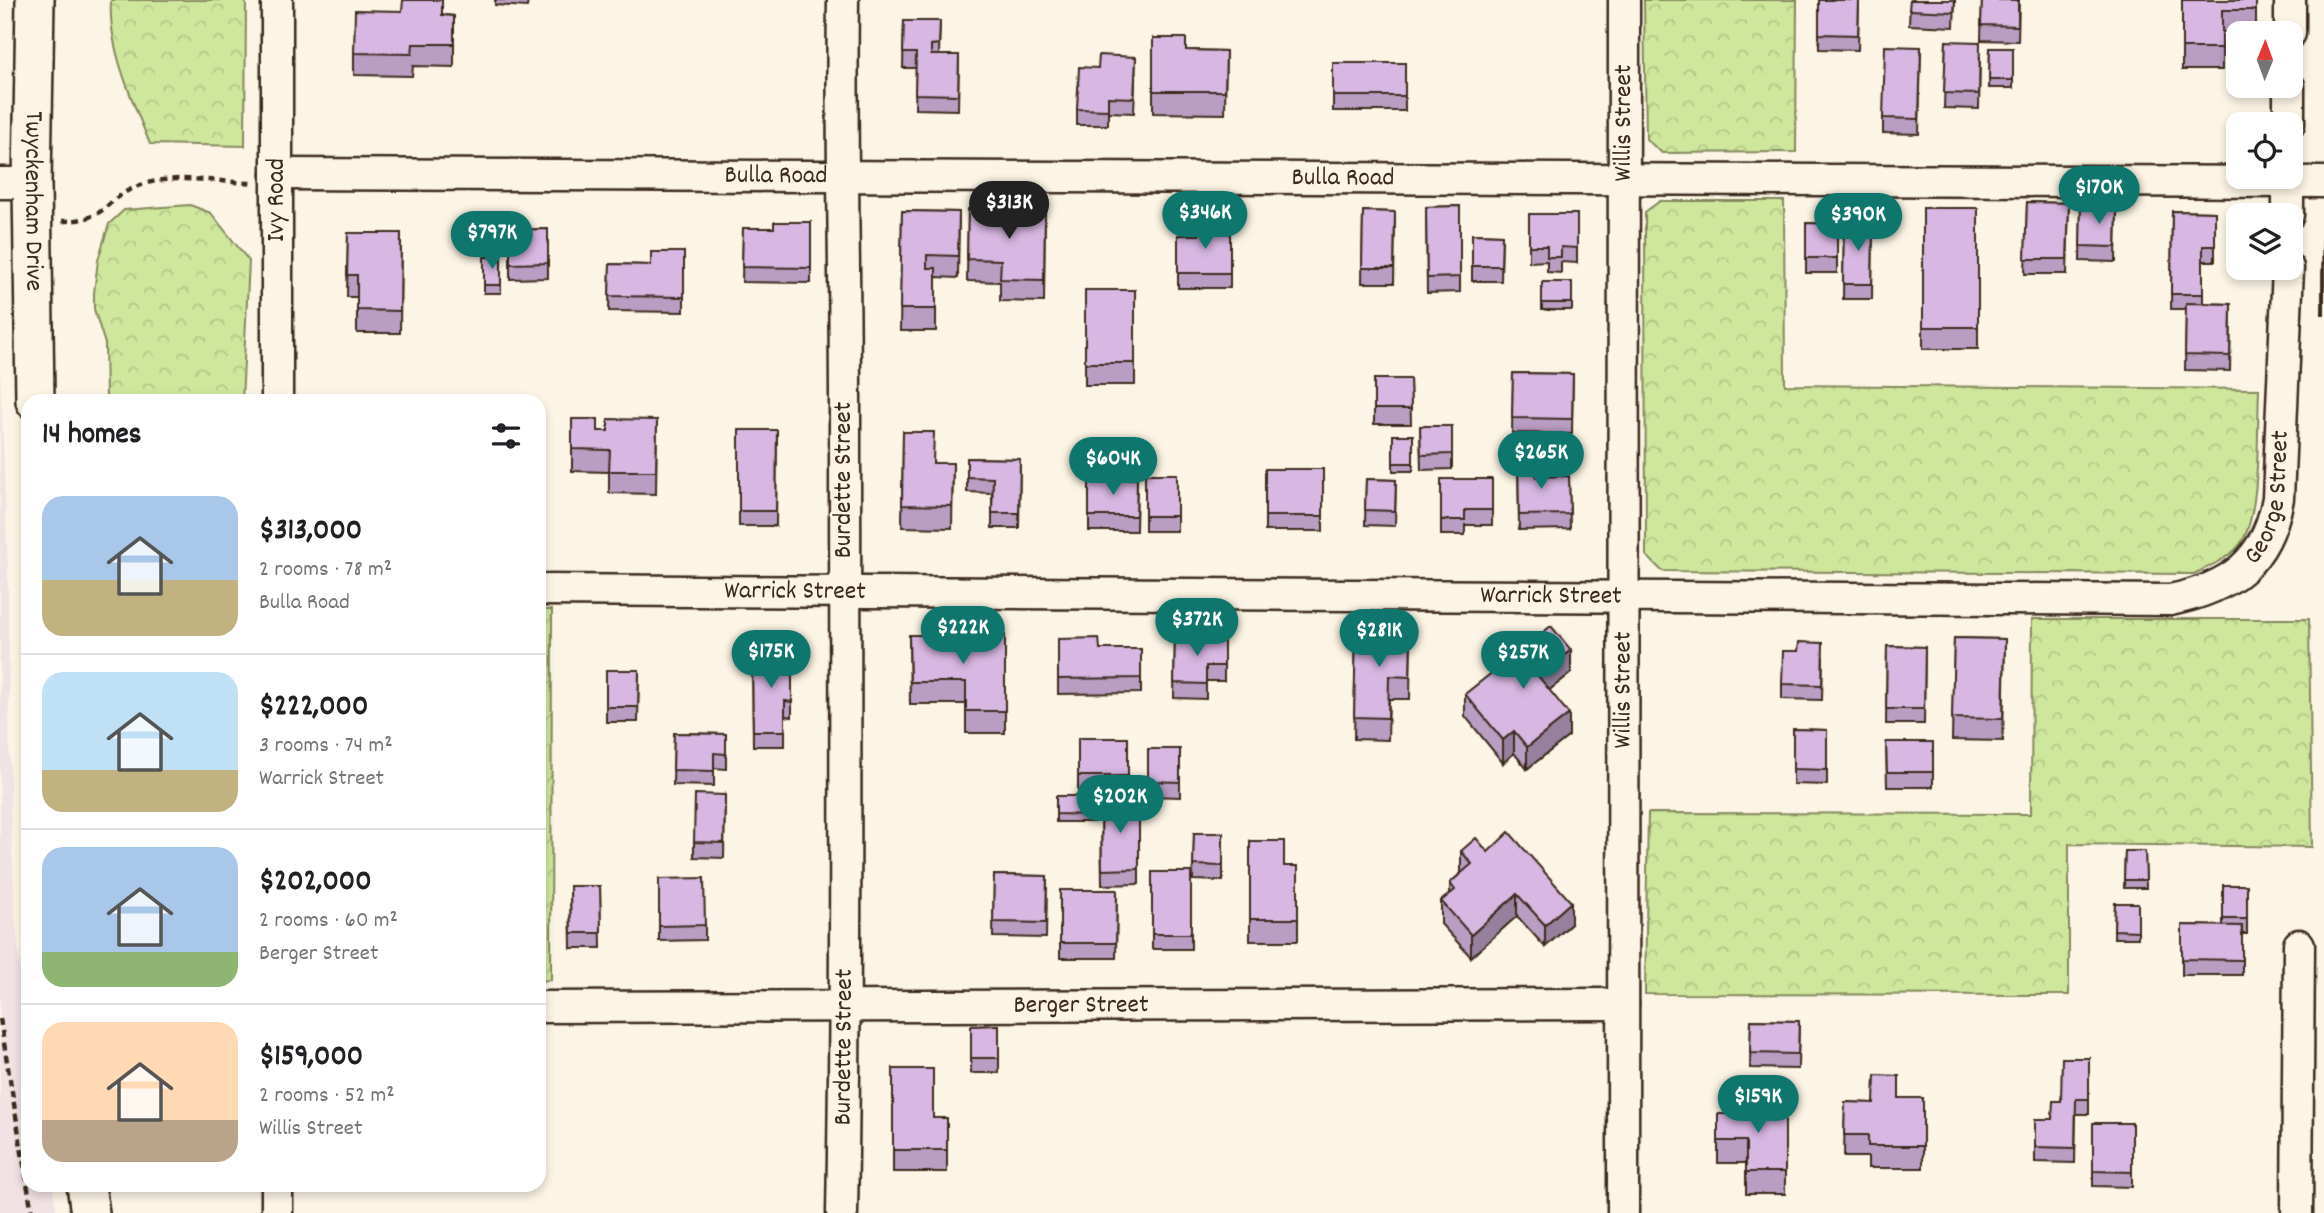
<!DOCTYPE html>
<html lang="en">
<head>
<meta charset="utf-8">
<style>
  body { margin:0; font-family:Dekko,sans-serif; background:#f2f2f2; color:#202124; height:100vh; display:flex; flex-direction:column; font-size:26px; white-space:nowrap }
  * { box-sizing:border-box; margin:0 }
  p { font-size:23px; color:#757577 }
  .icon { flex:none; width:38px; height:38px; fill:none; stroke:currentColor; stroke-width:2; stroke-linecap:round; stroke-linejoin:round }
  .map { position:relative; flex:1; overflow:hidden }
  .drawer { position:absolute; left:21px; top:394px; width:525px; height:798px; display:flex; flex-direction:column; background:#fff; border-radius:21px; box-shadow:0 4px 10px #0003 }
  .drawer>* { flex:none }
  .needle { width:46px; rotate:1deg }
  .buttons { position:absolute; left:2226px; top:21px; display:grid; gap:14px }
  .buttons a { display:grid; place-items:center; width:77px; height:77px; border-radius:14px; background:#fff; box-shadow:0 4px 10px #0003; font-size:35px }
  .price { position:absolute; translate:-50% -60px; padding:0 16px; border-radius:24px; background:#0f766e; color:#fff; font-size:23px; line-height:46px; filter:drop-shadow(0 2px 4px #0008) }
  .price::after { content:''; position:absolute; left:50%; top:42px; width:21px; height:16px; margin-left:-10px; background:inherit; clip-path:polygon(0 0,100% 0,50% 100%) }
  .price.selected { background:#222; color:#fff }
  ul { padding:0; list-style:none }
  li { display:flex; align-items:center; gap:21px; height:175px; padding:0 21px }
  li+li { border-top:2px solid #e0e0e0 }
  li span { display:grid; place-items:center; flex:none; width:196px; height:140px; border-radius:21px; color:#555 }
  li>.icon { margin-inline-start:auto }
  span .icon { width:84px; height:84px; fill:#fffc; stroke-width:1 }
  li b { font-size:30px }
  h2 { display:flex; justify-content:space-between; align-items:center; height:84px; padding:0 21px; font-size:30px }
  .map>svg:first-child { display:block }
</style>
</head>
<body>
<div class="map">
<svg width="2324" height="1213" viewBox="0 0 2324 1213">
  <defs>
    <pattern id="forest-crowns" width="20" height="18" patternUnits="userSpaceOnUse" patternTransform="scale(1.75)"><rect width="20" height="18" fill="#cee79c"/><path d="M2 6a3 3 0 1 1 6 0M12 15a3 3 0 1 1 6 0" fill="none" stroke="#b2c686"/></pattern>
  </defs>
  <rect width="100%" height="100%" fill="#fcf5e5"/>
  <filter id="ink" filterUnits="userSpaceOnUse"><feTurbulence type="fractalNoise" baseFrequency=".0143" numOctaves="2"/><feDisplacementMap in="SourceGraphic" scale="14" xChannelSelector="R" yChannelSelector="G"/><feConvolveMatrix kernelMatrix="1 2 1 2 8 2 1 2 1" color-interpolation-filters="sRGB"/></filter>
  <g filter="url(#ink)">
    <polygon fill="#f1e2e4" points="0,364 8,571 10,800 16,928 28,1038 28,1185 52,1185 57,1213 0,1213"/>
    <g fill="url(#forest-crowns)" stroke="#84885d" stroke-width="2">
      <path d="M111 0H246L245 146 150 144C132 99 108 49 111 0Z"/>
      <polygon points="1644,0 1797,0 1796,152 1662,153 1646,139"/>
      <path d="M1660 201H1784L1785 385 2259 389C2257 429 2261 507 2243 540 2233 557 2210 566 2194 574L1662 571 1646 555 1645 212Z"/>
      <polygon points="190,205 211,213 249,261 242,401 109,401 106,396 105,344 94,309 94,293 98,260 109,224 124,210"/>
      <polygon points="539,610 552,610 551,980 539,981"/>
      <polygon points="2032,619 2309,619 2312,847 2069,844 2069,995 1645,994 1648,813 2031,814"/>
    </g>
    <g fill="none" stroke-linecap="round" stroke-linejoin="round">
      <g stroke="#3b2a1e" stroke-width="35">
        <g id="minor">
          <polyline points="2290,33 2290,0"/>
          <polyline points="2289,124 2289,86"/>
          <path id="s1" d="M277 174 2324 182"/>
          <polyline points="0,183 32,183"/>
          <polyline points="2288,215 2288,177"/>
          <polyline points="277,401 277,0"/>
          <path id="s2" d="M539 590 2170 600C2230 588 2267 562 2278 498L2288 268"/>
          <path id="s3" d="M539 1007 1623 1004"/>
          <polyline points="277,1213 277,1185"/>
          <path id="s4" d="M842 1213C847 945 845 677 845 408 845 272 841 137 843 0"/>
          <path id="s5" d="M1623 1213 1624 0"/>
          <polyline points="2297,1213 2299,945"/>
        </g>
      </g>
      <g stroke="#3b2a1e" stroke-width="42">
        <g id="tertiary">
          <path id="s6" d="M35 0 32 183 35 401"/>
          <polyline points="86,1185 90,1213"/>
        </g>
      </g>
      <g stroke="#3b2a1e" stroke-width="4.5" stroke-dasharray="7 5" stroke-linecap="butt">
        <path d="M62 221C110 220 102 200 138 186 171 173 217 182 252 183"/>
        <polyline points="0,1019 32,1213"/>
      </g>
      <use href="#minor" stroke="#fcf5e5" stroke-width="30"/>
      <use href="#tertiary" stroke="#fcf5e5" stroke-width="37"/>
    </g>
    <g fill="#ba9dc2" stroke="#3b2a1e" stroke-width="2">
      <polygon points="495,0 528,0 527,7 495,5"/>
      <polygon points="1819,0 1859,0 1858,50 1819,49"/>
      <polygon points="1910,0 1955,0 1954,27 1909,25"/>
      <polygon points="1982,0 2019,0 2018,41 1981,40"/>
      <polygon points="2182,0 2256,0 2256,32 2222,32 2222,70 2182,70"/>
      <polygon points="443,15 454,16 454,67 413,66 412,76 354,75 354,53"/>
      <polygon points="904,21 940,21 939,55 959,55 958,110 915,109 916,68 903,68"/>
      <polygon points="1153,38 1186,50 1226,51 1225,114 1153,113"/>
      <polygon points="1946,41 1980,57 1979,109 1944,108"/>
      <polygon points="1921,47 1919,134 1883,133 1883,118"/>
      <polygon points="1990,48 2013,48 2013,88 1989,88"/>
      <polygon points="1136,57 1134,113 1108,112 1108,125 1077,125 1077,109 1098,68"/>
      <rect x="1333" y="63" width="72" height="48"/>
      <polygon points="2027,202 2069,203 2067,274 2025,274"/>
      <polygon points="1460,206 1460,292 1427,293 1426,207"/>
      <polygon points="2081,206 2117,206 2116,262 2080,261"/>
      <rect x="1923" y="208" width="55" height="141"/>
      <polygon points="968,209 1045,211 1044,302 1000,301 1000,282 967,281"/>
      <polygon points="902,211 959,212 958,278 936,277 936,331 900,331"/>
      <polygon points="1363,211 1395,212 1394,283 1362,283"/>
      <polygon points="2172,211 2215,212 2215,261 2203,261 2203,303 2231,304 2230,371 2185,370 2186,309 2171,309"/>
      <polygon points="1529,214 1577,214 1577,263 1561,262 1561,273 1547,272 1547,261 1529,262"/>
      <polygon points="811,222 811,283 742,282 743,228 774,228"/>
      <polygon points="1844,222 1873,223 1872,299 1843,299"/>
      <polygon points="1806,223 1837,224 1837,273 1806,273"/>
      <polygon points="1230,226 1230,288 1178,288 1178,235 1199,235"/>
      <polygon points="548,229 548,278 510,279 510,230"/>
      <polygon points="2323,231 2324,231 2324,314 2322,314"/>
      <polygon points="348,233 401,233 400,333 357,333 357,297 347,297"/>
      <polygon points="1472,234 1502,235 1501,281 1472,281"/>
      <polygon points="684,252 684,312 609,311 610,264 651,265"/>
      <rect x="484" y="257" width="17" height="36"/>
      <rect x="1542" y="282" width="30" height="28"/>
      <rect x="1085" y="290" width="50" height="95"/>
      <polygon points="1513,373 1573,374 1572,434 1512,433"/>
      <polygon points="1374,379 1410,379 1411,424 1374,424"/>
      <polygon points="657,420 656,494 609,493 609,472 572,471 572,449 598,431 608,431"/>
      <polygon points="1420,426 1452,426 1452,469 1421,470"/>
      <polygon points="739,430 777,430 776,526 739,526"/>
      <polygon points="903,432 934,463 953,463 952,528 902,527"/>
      <rect x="1393" y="435" width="20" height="36"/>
      <polygon points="1518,456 1536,477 1569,476 1570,529 1519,530"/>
      <polygon points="967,458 1020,459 1019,528 992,528 992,493 967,492"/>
      <rect x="1265" y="469" width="58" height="62"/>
      <rect x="1145" y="474" width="32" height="57"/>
      <polygon points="1089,479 1137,479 1136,531 1089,531"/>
      <polygon points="1366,479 1396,480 1395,526 1365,525"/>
      <polygon points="1441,479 1492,479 1492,525 1465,525 1465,535 1441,535"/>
      <polygon points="1356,631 1411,631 1410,699 1389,699 1388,740 1354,739"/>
      <polygon points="909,635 1005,635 1005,733 966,733 966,704 910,704"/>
      <polygon points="1175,636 1224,638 1224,681 1206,681 1206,699 1174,698"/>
      <polygon points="1954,638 2005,639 2003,741 1952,740"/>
      <polygon points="1058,639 1100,649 1141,649 1141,693 1058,694"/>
      <polygon points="1887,646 1925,647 1924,724 1886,724"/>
      <polygon points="752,653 792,653 792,717 785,716 785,746 753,746"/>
      <polygon points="1823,658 1822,700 1782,699 1782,684"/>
      <polygon points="606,670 639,670 638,722 606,722"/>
      <polygon points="1571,673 1549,690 1569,736 1527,769 1514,753 1503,763 1465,716 1465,694"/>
      <polygon points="1793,729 1827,730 1827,785 1793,784"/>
      <polygon points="674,733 726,734 726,769 714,768 714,786 673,785"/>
      <rect x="1078" y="738" width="50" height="53"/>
      <polygon points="1886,742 1933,742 1933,787 1887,787"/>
      <polygon points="1148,749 1180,749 1180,797 1148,796"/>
      <polygon points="725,795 724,858 694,857 694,842"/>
      <rect x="1056" y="796" width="39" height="26"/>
      <polygon points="1139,801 1139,884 1102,885 1101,802"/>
      <polygon points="1194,833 1223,833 1223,881 1193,880"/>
      <polygon points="1250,841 1284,866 1298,866 1298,941 1250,941"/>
      <polygon points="1461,851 1488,852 1571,924 1545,947 1517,916 1471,957 1441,924 1441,901 1450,894 1450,883 1461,873"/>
      <polygon points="2125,851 2145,851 2146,888 2124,888"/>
      <rect x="1152" y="872" width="39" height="77"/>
      <polygon points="994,875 1047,876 1046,938 993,937"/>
      <polygon points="659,879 705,925 705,940 659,941"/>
      <polygon points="2223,885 2247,885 2247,934 2242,934 2242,975 2182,975 2182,925 2223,926"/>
      <polygon points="570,886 600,886 601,948 571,948"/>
      <polygon points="1060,890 1117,890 1116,958 1060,958"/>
      <polygon points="2115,903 2138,903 2138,938 2114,938"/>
      <polygon points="1751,1020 1799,1021 1798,1069 1750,1068"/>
      <polygon points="999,1025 999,1073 971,1073 971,1026"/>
      <polygon points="2089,1058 2089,1114 2076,1114 2075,1163 2035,1162 2035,1119 2052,1119 2061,1101"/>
      <polygon points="893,1069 933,1118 947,1118 947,1172 893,1172"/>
      <polygon points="1899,1098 1923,1098 1923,1168 1868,1168 1868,1157 1844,1157 1845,1102 1874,1103"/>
      <polygon points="1785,1101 1785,1194 1746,1194 1746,1163 1718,1163 1718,1114 1748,1114"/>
      <polygon points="2093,1123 2132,1123 2132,1187 2093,1186"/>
    </g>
    <g fill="#97809e" stroke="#3b2a1e" stroke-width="2">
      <polygon points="1571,650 1571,673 1538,699 1538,676"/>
      <polygon points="1569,714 1569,736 1527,769 1527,747"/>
      <polygon points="1514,731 1514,753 1503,763 1503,740"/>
      <polygon points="1517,894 1517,916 1471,957 1471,935"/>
      <polygon points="1571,902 1571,924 1545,947 1545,925"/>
    </g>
    <g fill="#d8b7e2" stroke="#3b2a1e" stroke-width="2">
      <polygon points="403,0 442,0 442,15 454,16 454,44 413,44 412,54 354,53 355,10 402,11"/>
      <polygon points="1819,0 1859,0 1858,35 1819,34"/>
      <polygon points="1910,0 1955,0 1954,12 1909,10"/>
      <polygon points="1982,0 2018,0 2018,26 1981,25"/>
      <polygon points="2182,0 2256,0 2256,10 2222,10 2222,48 2182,48"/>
      <polygon points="904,21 940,21 939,44 931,45 931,55 959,55 958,95 915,94 916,53 903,53"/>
      <polygon points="1153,38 1186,38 1186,50 1226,51 1225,91 1153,91"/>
      <polygon points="1946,41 1980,42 1979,94 1944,93"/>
      <polygon points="1885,46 1921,47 1919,119 1883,118"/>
      <polygon points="1990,48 2013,48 2013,80 1989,80"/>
      <polygon points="1099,55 1136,57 1134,98 1108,97 1108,110 1077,109 1079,67 1098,68"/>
      <rect x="1333" y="63" width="72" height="33"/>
      <polygon points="2027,202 2069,203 2067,259 2025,259"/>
      <polygon points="1460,206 1460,277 1427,278 1426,207"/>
      <polygon points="2081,206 2117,206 2116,247 2080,246"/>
      <rect x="1923" y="208" width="55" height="119"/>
      <polygon points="968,209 1045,211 1044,280 1000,279 1001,260 967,259"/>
      <polygon points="902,211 959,212 958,256 927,255 927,268 936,268 936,309 900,309"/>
      <polygon points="1363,211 1395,212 1394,268 1362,268"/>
      <polygon points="2172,211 2215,212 2215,246 2203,246 2203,294 2171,294"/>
      <polygon points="1529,214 1577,214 1577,248 1561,247 1561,257 1547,257 1547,246 1529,246"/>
      <polygon points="774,222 811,222 811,268 742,267 743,228 774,228"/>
      <polygon points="1844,222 1873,223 1872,284 1843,284"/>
      <polygon points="1806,223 1837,224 1837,258 1806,258"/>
      <polygon points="1199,225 1230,226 1230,273 1178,273 1178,235 1199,235"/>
      <polygon points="548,229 548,263 510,264 510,230"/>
      <polygon points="2323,231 2324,231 2324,299 2322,299"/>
      <polygon points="348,233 401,233 400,311 357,310 357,275 347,275"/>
      <polygon points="1472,234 1502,235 1501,266 1472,266"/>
      <polygon points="651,252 684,252 684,297 609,296 610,264 651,265"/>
      <rect x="484" y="257" width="17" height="28"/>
      <rect x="1542" y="282" width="30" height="21"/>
      <rect x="1085" y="290" width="50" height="73"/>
      <polygon points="2186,303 2231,304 2230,356 2185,355"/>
      <polygon points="1513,373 1573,374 1572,419 1512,418"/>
      <polygon points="1374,379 1410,379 1411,409 1374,409"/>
      <polygon points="572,419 598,419 598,431 608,431 608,419 657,420 656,471 609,471 610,450 572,449"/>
      <polygon points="1420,426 1452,426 1452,454 1421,455"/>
      <polygon points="739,430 777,430 776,511 739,511"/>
      <polygon points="903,432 934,432 933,463 953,463 952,506 902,505"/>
      <rect x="1393" y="435" width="20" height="28"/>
      <polygon points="1535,455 1536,477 1569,476 1570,514 1519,515 1518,456"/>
      <polygon points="967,458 1020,459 1019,513 992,513 993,478 967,477"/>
      <rect x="1265" y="469" width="58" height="47"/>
      <rect x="1145" y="474" width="32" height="42"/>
      <polygon points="1089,479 1137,479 1136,516 1089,516"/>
      <polygon points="1366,479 1396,480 1395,511 1365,510"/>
      <polygon points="1441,479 1492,479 1492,510 1465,510 1465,520 1441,520"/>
      <polygon points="1551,626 1571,650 1538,676 1569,714 1527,747 1514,731 1503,740 1465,694"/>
      <polygon points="1356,631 1411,631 1410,677 1389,676 1388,718 1354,717"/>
      <polygon points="909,635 1005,635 1005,711 966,711 966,682 910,682"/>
      <polygon points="1175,636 1224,638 1224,666 1206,666 1206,684 1174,683"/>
      <polygon points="1099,638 1100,649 1141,649 1141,678 1058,679 1058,639"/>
      <polygon points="1954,638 2005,639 2003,719 1952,718"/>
      <polygon points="1799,642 1823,643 1822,685 1782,684 1783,651 1798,651"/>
      <polygon points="1887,646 1925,647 1924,709 1886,709"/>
      <polygon points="752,653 792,653 792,702 785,701 785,731 753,731"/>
      <polygon points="606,670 639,670 638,707 606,707"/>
      <polygon points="1793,729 1827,730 1827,770 1793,769"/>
      <polygon points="674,733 726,734 726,754 714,753 714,771 673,770"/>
      <rect x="1078" y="738" width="50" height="38"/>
      <polygon points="1886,742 1933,742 1933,772 1887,772"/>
      <polygon points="1148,749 1180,749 1180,782 1148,781"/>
      <polygon points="695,794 725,795 724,843 694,842"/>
      <polygon points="1056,796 1095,796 1095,815 1056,814"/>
      <polygon points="1139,801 1139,869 1102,870 1101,802"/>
      <polygon points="1509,832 1571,902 1545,925 1517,894 1471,935 1441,901 1455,890 1450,883 1472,864 1461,851 1476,838 1488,852"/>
      <polygon points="1194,833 1223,833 1223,866 1193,865"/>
      <polygon points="1250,841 1284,841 1284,866 1298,866 1298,919 1250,919"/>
      <polygon points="2125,851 2145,851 2146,880 2124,880"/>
      <rect x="1152" y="872" width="39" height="62"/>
      <polygon points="994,875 1047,876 1046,923 993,922"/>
      <polygon points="704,878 705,925 659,926 659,879"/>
      <rect x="2223" y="885" width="24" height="34"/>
      <polygon points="570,886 600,886 601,933 571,933"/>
      <polygon points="1060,890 1117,890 1116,943 1060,943"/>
      <polygon points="2115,903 2138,903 2138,931 2114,930"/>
      <polygon points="2182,925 2242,926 2242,960 2182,959"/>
      <polygon points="1751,1020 1799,1021 1798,1054 1750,1053"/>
      <polygon points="999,1025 999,1058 971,1058 971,1026"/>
      <polygon points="2062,1058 2089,1058 2089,1099 2076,1099 2075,1148 2035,1147 2035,1119 2052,1119 2053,1101 2061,1101"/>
      <polygon points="893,1069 933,1069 933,1118 947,1118 947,1150 893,1150"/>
      <polygon points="1875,1075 1899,1076 1899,1098 1923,1098 1923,1146 1868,1146 1868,1135 1844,1135 1845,1102 1874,1103"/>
      <polygon points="1748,1101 1785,1101 1785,1172 1746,1172 1746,1141 1718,1141 1718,1114 1748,1114"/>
      <polygon points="2093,1123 2132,1123 2132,1172 2093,1171"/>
    </g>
  </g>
  <g text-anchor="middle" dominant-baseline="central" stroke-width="5" stroke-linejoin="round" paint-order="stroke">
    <g font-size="26" fill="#3b2a1e" stroke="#fcf5e5">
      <text stroke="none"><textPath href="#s5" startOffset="1090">Willis Street</textPath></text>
      <text stroke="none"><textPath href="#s1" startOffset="499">Bulla Road</textPath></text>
      <text stroke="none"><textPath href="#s1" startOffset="1066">Bulla Road</textPath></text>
      <text stroke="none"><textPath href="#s6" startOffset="201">Twyckenham Drive</textPath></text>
      <text transform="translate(277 200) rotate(-90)">Ivy Road</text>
      <text transform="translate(844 480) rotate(-90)">Burdette Street</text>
      <text stroke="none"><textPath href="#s2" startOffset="1790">George Street</textPath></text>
      <text stroke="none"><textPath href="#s2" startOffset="256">Warrick Street</textPath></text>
      <text stroke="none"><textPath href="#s2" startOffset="1012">Warrick Street</textPath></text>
      <text stroke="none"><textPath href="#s5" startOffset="523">Willis Street</textPath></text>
      <text stroke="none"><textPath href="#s3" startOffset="542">Berger Street</textPath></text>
      <text stroke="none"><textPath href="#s4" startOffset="166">Burdette Street</textPath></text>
    </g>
  </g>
</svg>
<div class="buttons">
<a><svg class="needle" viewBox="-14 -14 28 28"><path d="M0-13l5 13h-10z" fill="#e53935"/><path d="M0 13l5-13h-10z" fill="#757577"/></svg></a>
<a><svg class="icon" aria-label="locate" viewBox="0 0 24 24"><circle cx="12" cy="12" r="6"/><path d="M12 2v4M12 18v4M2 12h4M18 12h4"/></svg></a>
<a><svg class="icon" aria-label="layers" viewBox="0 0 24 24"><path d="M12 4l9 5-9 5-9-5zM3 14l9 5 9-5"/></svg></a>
</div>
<b class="price" style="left:2099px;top:226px">$170K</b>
<b class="price selected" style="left:1009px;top:241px">$313K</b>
<b class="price" style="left:1205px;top:251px">$346K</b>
<b class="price" style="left:1858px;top:253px">$390K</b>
<b class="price" style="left:492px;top:271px">$797K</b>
<b class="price" style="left:1541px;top:491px">$265K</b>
<b class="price" style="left:1113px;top:497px">$604K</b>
<b class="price" style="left:1197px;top:658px">$372K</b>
<b class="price" style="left:963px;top:666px">$222K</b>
<b class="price" style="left:1379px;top:669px">$281K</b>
<b class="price" style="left:771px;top:690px">$175K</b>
<b class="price" style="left:1523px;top:691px">$257K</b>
<b class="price" style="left:1120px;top:835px">$202K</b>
<b class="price" style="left:1758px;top:1135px">$159K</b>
<section class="drawer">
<h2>14 homes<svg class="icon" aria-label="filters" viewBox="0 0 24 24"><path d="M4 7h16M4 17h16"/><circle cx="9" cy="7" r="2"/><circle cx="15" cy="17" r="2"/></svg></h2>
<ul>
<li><span style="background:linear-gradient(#a9c7e8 60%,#c2b280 0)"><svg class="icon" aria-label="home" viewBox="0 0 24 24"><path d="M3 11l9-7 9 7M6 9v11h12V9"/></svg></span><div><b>$313,000</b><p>2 rooms · 78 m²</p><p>Bulla Road</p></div></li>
<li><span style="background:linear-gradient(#bfe0f5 70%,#c2b280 0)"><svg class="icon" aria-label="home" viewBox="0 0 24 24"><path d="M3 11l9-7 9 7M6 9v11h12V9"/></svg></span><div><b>$222,000</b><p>3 rooms · 74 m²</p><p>Warrick Street</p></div></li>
<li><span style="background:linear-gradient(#a9c7e8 75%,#8fb573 0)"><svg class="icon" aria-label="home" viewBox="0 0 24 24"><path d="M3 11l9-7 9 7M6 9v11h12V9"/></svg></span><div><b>$202,000</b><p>2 rooms · 60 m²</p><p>Berger Street</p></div></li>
<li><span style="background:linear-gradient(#ffd9b3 70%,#b9a48a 0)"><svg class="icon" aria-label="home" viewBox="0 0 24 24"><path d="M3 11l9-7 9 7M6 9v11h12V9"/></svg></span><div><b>$159,000</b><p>2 rooms · 52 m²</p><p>Willis Street</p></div></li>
</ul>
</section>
</div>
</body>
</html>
